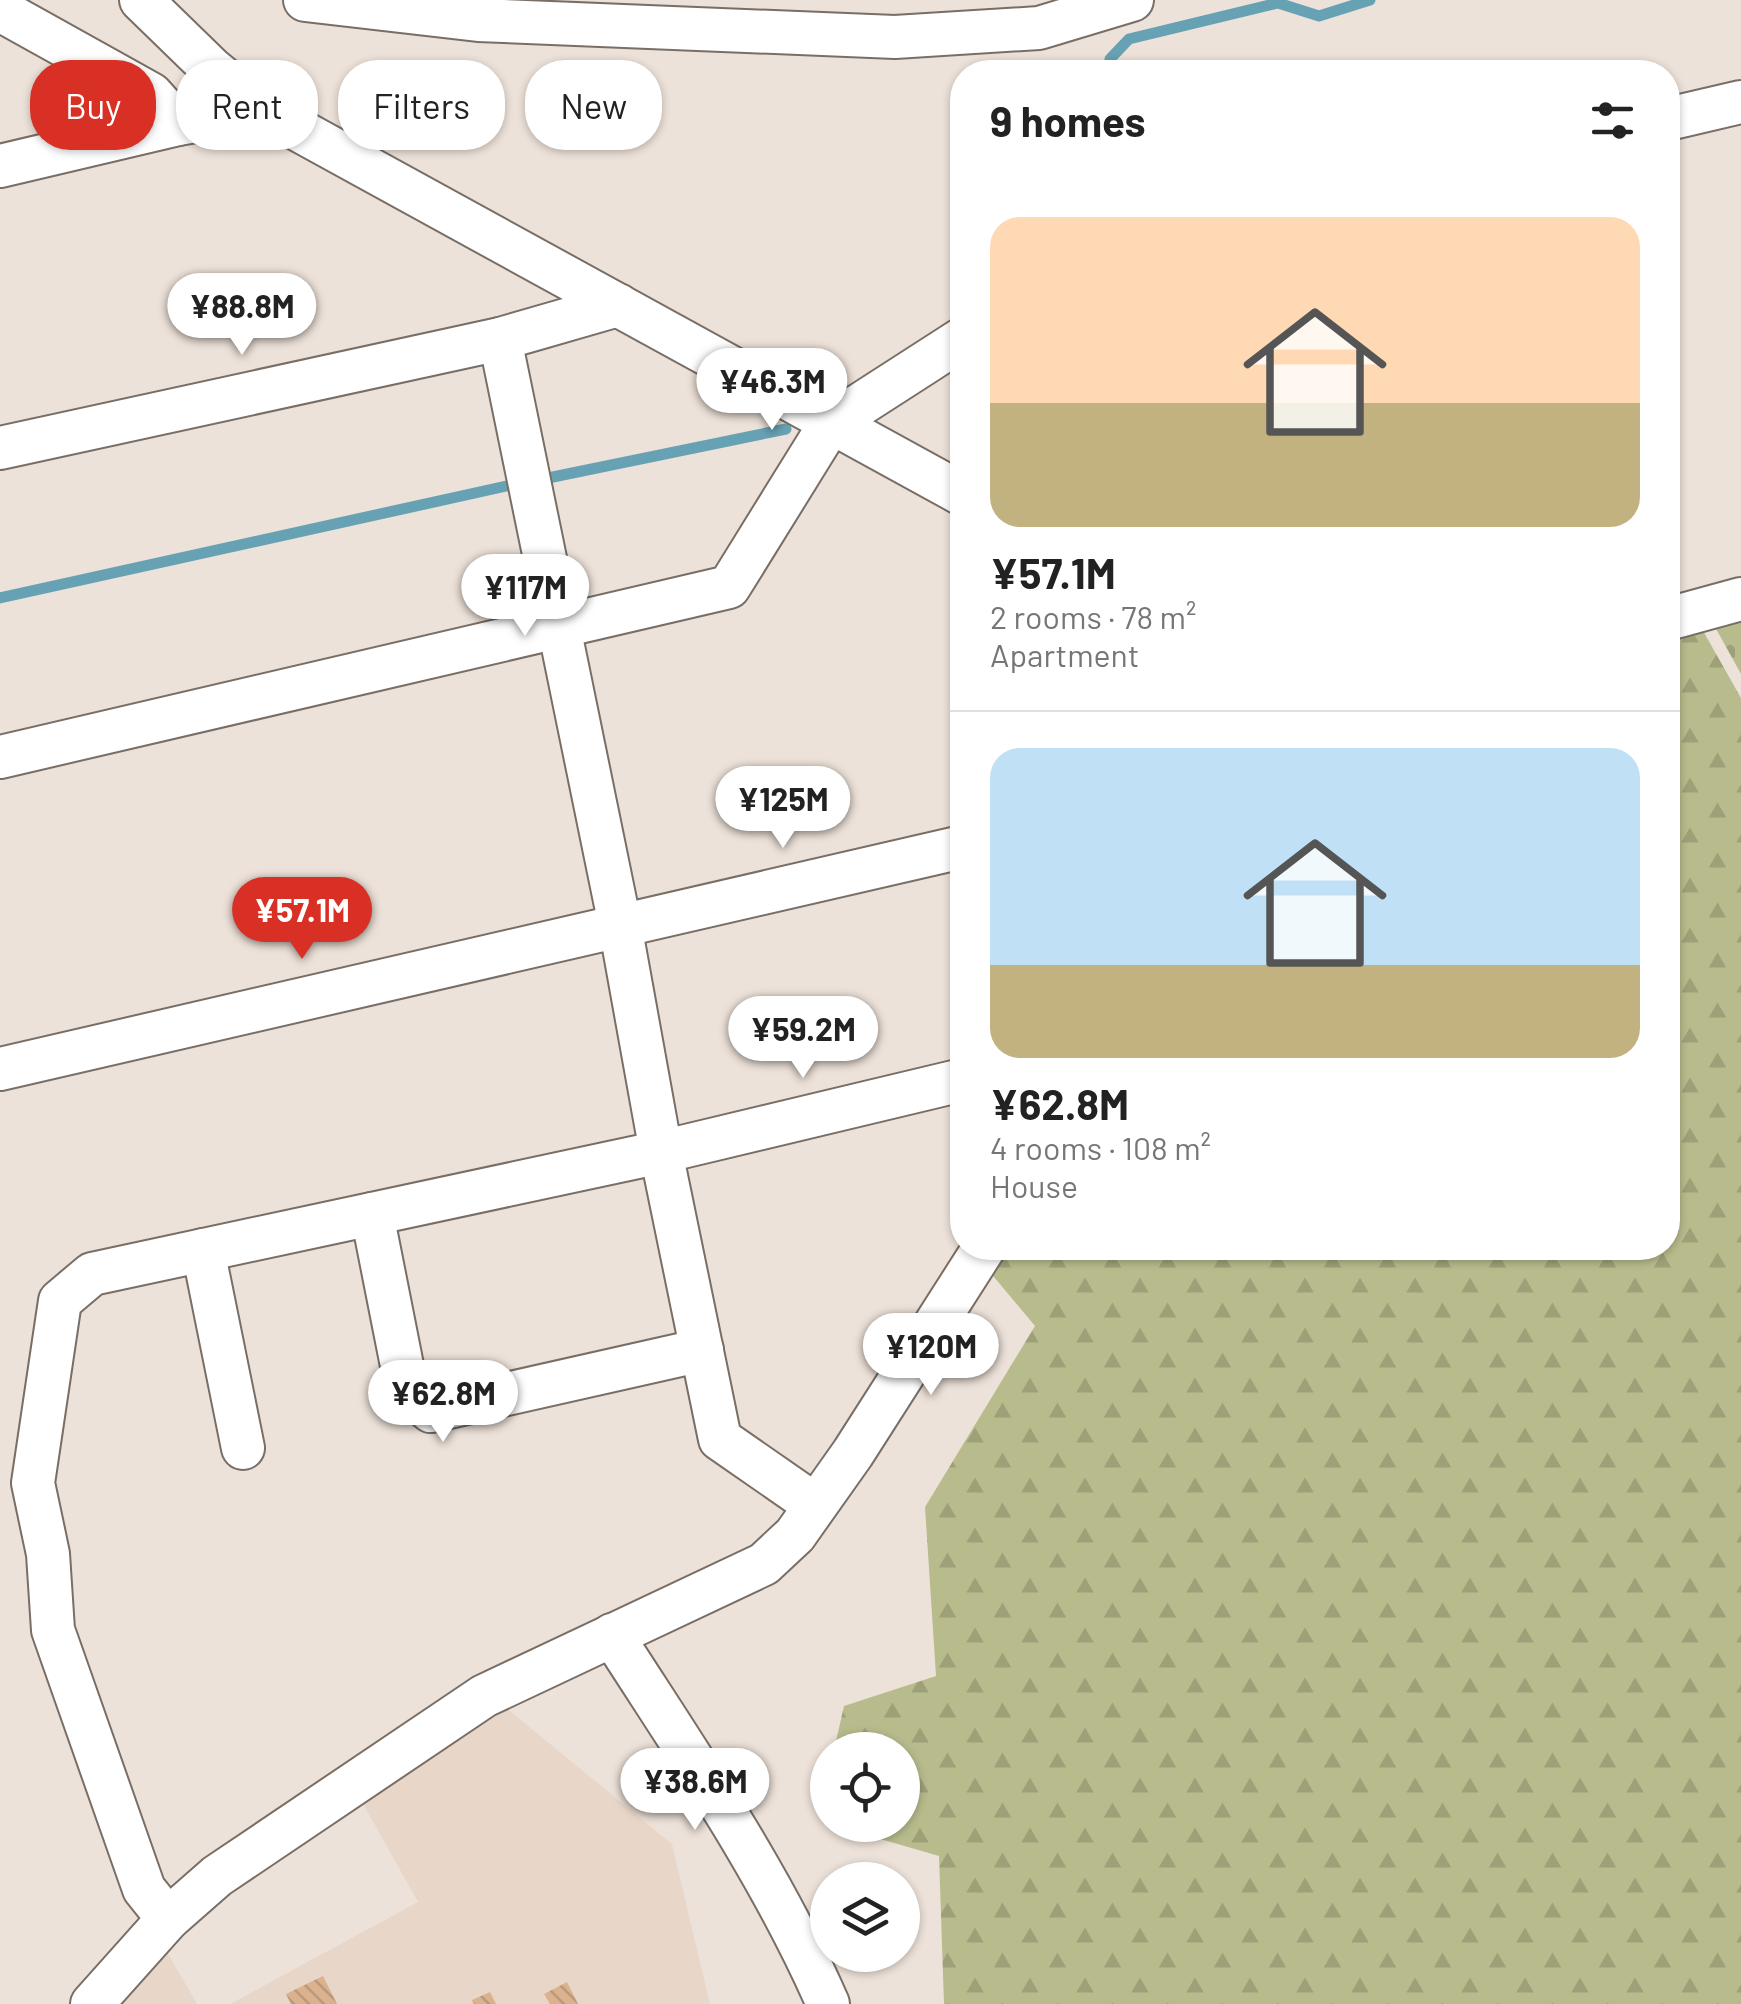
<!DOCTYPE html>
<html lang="en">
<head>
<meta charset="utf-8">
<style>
  body { margin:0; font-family:Barlow,sans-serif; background:#f6f6f6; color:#222; height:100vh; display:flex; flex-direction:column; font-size:38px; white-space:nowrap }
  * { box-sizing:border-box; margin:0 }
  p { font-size:32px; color:#767676 }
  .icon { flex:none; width:55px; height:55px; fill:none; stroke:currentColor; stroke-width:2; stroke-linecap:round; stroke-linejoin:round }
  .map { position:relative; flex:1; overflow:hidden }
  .drawer { position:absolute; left:950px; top:60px; width:730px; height:1200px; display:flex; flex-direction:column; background:#fff; border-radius:40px; box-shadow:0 2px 8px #0004 }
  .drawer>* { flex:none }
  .banner { position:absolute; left:30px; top:60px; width:770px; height:90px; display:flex; gap:20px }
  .controls { position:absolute; left:810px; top:1732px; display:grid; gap:20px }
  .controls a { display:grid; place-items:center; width:110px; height:110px; border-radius:50%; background:#fff; box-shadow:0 2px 8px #0004; font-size:50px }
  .price { position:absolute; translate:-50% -85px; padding:0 22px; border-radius:35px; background:#fff; color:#222; font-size:32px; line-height:65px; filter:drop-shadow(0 2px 5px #0008) }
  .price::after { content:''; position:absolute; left:50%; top:60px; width:30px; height:22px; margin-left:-15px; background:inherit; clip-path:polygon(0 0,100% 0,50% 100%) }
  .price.current { background:#d93025; color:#fff }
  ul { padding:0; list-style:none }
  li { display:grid; align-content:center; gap:20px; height:530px; padding:0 40px }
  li+li { border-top:2px solid #e0e0e0 }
  li span { display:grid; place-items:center; height:310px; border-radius:30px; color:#555 }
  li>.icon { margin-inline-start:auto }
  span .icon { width:180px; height:180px; fill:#fffc; stroke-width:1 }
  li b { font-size:42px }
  h2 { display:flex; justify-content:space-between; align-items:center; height:120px; padding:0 40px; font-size:42px }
  .chip { padding:0 35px; border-radius:40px; background:#fff; box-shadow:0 2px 8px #0004; font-size:35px; line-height:90px }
  .chip.current { background:#d93025; color:#fff }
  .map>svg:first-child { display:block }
</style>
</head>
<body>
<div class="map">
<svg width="1741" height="2004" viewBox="0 0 1741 2004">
  <defs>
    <pattern id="forest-firs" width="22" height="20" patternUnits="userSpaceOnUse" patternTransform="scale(2.5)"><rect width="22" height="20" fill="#b8bc8c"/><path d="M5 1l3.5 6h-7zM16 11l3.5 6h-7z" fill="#9ea178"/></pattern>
    <pattern id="cemetery-stones" width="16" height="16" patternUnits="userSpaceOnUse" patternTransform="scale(2.5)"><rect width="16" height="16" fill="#b8bc8c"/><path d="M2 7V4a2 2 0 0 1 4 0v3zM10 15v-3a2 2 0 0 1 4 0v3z" fill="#9ea178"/></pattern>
    <pattern id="building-back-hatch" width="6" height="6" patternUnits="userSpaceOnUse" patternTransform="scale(2.5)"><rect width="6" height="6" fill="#dab28e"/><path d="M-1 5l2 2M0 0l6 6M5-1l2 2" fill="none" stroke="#bb997a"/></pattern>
  </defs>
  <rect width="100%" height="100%" fill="#ede2d9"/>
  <g fill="#e8d7c9">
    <polygon points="500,1703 672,1844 710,2004 230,2004 418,1902 357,1793"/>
    <polygon points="160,1940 197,2004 108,2004"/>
  </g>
  <polygon fill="url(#forest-firs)" points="1702,629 1741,698 1741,2004 944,2004 939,1856 832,1825 902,1825 902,1750 834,1750 844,1706 936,1676 925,1507 1035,1326 989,1271 1006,1248 1668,1248 1668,637"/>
  <polygon fill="url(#cemetery-stones)" points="1741,618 1741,674 1715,627"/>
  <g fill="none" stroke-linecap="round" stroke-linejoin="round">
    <g stroke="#67a2b4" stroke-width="11">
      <polyline points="1112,72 1110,59 1129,39 1278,3 1319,16 1370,0"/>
      <polyline points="548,478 786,429"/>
      <polyline points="0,598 511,485"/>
    </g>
  </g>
  <g fill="url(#building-back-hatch)">
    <polygon points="323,1976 337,2004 291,2004 286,1994"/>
    <polygon points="567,1982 578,2004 550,2004 544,1994"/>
    <polygon points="490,1992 496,2004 474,2004 472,2000"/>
  </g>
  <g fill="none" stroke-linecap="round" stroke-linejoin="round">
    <g stroke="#786e66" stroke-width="46">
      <g id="street">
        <polyline points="141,0 212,69 262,110 962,494"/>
        <polyline points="305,0 478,20 895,37 1039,28 1132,0"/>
        <polyline points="0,10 151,94 178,124"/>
        <polyline points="1668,119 1741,102"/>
        <polyline points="0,166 178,124 262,110"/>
        <polyline points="500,339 620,925 661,1152 720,1439 815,1505"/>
        <polyline points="0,448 500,339 618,305"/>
        <polyline points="1668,619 1741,599"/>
        <polyline points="0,757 729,587 830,424 962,339"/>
        <polyline points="0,1069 962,847"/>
        <polyline points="372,1214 407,1391 431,1411 702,1350"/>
        <polyline points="203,1250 243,1448"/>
        <path d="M612 1635C689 1755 771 1873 828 2004"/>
        <polyline points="168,1919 144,1889 53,1630 48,1554 33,1483 60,1301 92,1274 661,1152 962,1080"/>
        <polyline points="92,2004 168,1919 217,1876 484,1696 764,1564 795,1535 853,1453 984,1248"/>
      </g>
    </g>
    <use href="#street" stroke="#fff" stroke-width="42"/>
  </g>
</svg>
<div class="controls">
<a><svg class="icon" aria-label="locate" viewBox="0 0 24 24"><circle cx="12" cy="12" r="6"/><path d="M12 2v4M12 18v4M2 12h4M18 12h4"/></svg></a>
<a><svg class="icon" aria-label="layers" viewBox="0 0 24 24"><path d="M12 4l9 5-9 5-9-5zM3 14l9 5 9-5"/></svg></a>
</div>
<b class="price" style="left:242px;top:358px">¥88.8M</b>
<b class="price" style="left:772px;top:433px">¥46.3M</b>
<b class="price" style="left:525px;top:639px">¥117M</b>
<b class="price" style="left:783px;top:851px">¥125M</b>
<b class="price current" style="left:302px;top:962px">¥57.1M</b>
<b class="price" style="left:803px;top:1081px">¥59.2M</b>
<b class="price" style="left:931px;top:1398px">¥120M</b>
<b class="price" style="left:443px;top:1445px">¥62.8M</b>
<b class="price" style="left:695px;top:1833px">¥38.6M</b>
<div class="banner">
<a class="chip current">Buy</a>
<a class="chip">Rent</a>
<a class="chip">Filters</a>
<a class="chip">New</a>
</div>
<section class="drawer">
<h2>9 homes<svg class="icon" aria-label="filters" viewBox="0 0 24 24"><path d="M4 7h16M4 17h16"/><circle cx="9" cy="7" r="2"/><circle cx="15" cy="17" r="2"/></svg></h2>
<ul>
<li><span style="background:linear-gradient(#ffd9b3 60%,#c2b280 0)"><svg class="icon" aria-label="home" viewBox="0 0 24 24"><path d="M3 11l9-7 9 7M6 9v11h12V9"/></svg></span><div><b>¥57.1M</b><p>2 rooms · 78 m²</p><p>Apartment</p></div></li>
<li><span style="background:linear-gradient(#bfe0f5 70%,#c2b280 0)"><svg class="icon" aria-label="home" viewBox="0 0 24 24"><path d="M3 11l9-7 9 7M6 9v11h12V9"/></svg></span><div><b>¥62.8M</b><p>4 rooms · 108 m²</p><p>House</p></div></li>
</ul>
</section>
</div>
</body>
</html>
